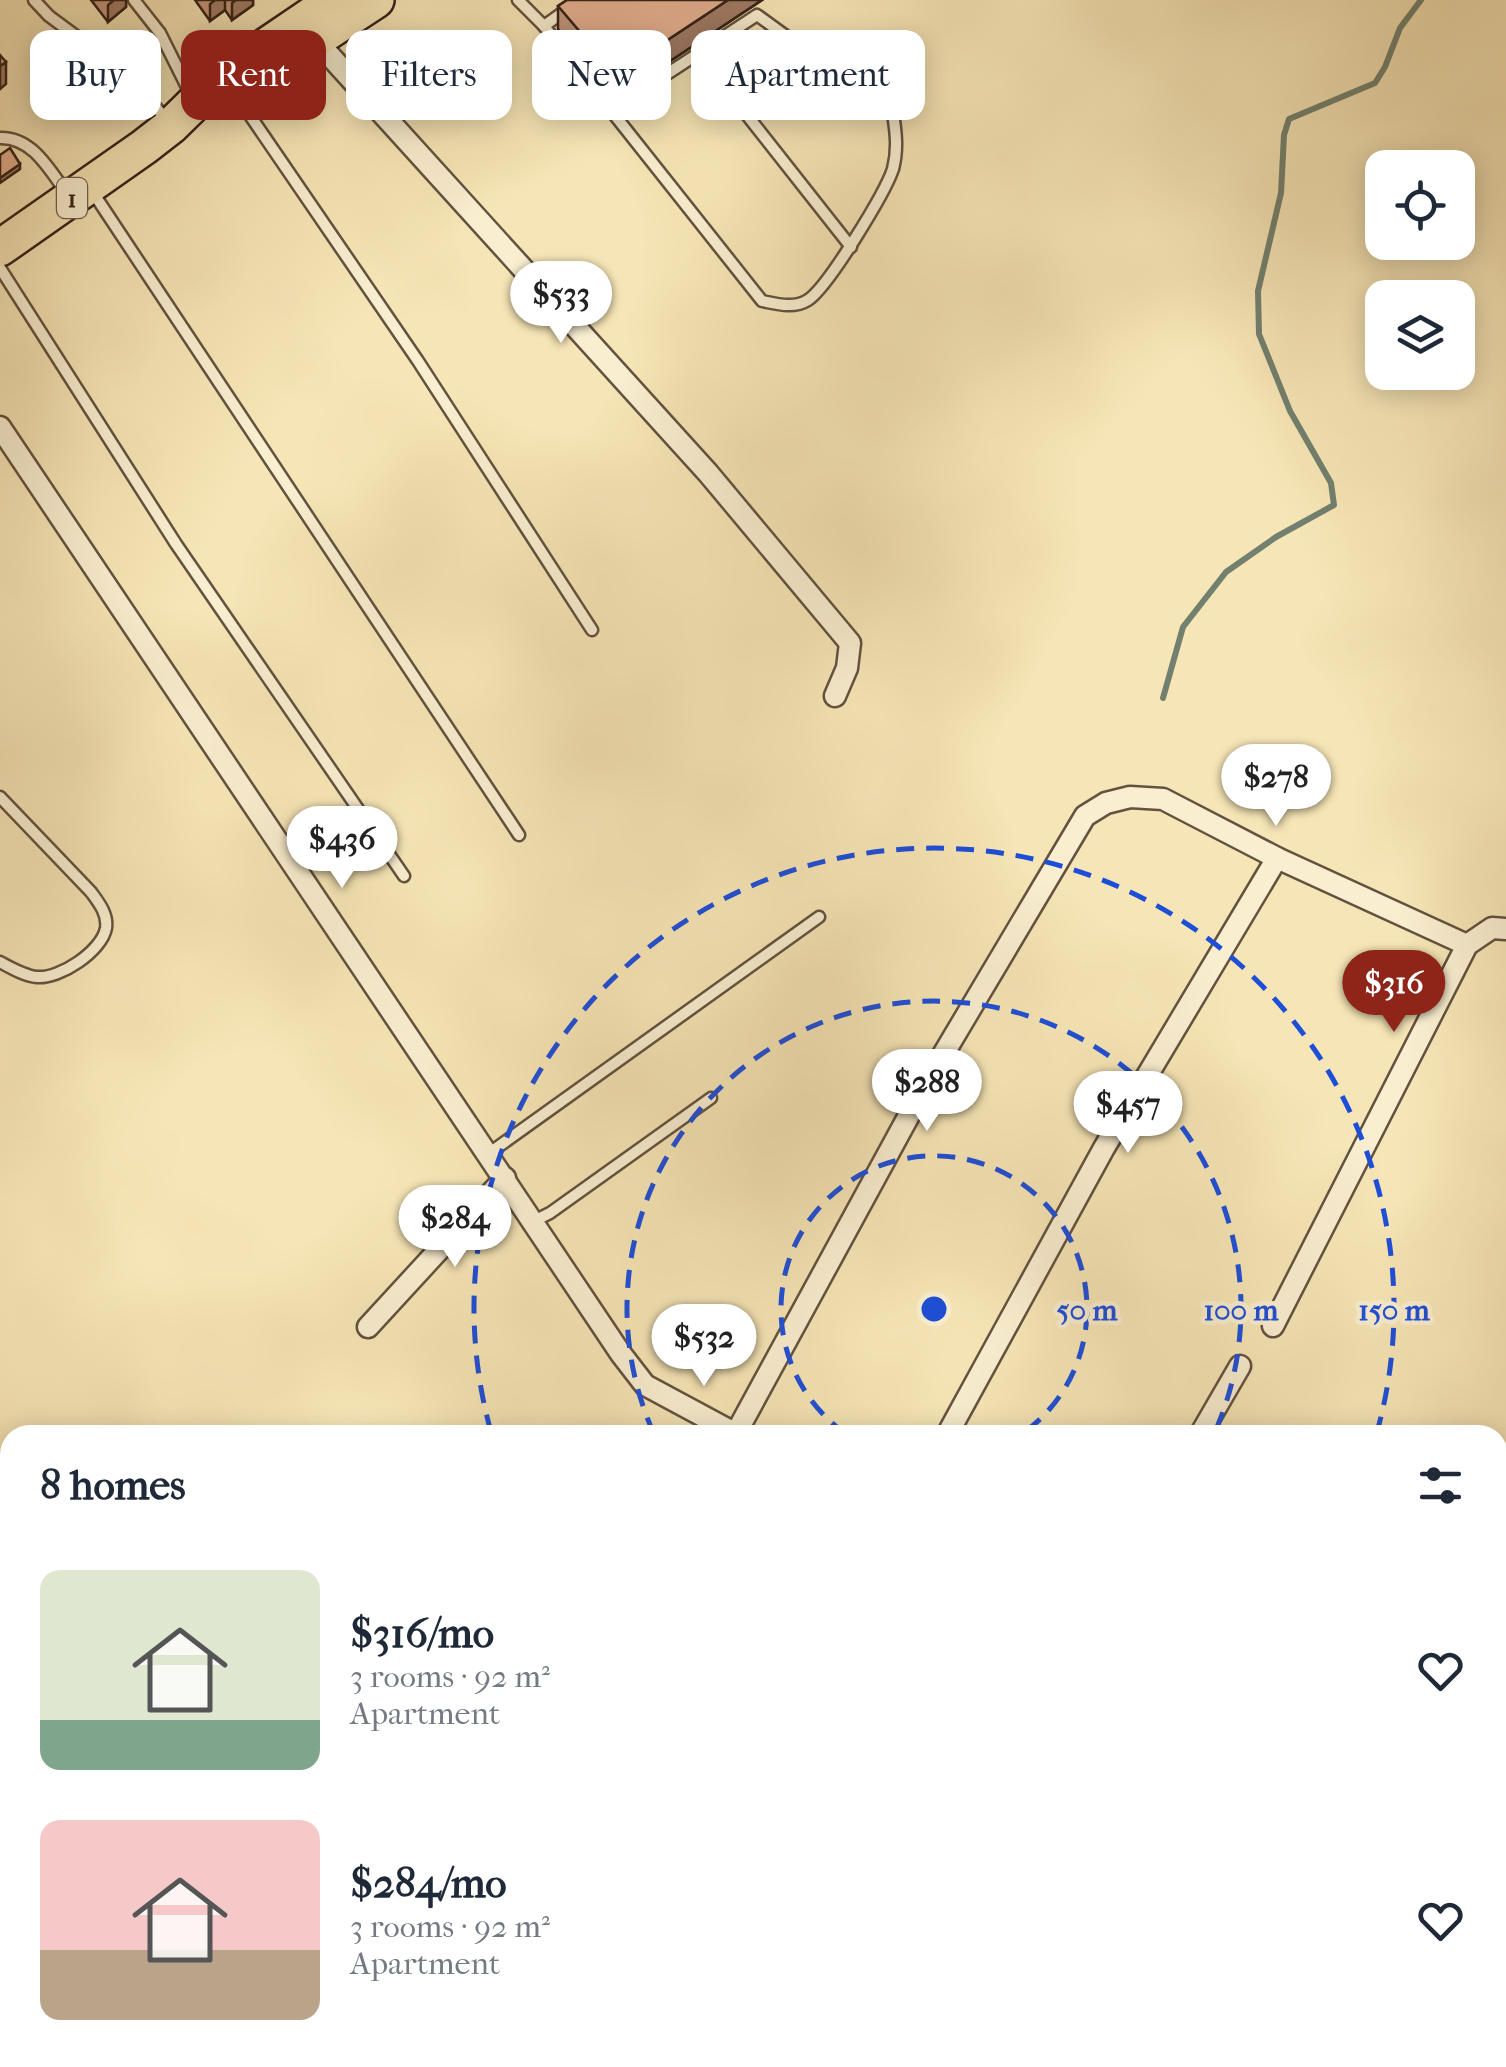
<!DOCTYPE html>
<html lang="en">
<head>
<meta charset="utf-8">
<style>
  body { margin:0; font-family:"IM FELL French Canon",serif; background:#f6f6f7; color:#1f2937; height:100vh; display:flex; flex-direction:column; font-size:38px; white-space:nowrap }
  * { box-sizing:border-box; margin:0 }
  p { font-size:32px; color:#747a83 }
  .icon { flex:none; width:55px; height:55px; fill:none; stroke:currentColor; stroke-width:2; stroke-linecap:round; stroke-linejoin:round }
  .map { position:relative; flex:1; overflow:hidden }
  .drawer { position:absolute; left:0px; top:1425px; width:1508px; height:642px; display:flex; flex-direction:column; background:#fff; border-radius:30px 30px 0 0; box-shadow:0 5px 25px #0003 }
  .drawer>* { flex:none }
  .top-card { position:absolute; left:30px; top:30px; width:1000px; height:90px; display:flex; gap:20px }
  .tools { position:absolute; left:1365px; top:150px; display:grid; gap:20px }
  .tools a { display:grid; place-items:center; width:110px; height:110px; border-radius:20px; background:#fff; box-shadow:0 5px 25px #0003; font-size:50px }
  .price { position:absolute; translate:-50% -85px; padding:0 22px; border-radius:35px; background:#fff; color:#222; font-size:32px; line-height:65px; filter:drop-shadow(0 2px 5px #0008) }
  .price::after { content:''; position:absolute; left:50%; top:60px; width:30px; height:22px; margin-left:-15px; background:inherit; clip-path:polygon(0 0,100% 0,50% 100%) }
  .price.active { background:#8f2418; color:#fff }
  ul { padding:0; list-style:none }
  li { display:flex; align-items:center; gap:30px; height:250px; padding:0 40px }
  li span { display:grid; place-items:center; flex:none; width:280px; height:200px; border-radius:20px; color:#555 }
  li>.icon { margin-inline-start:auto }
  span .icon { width:120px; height:120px; fill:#fffc; stroke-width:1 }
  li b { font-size:42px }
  h2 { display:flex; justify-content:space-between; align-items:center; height:120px; padding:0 40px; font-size:42px }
  .chip { padding:0 35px; border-radius:20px; background:#fff; box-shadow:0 5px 25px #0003; font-size:35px; line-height:90px }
  .chip.active { background:#8f2418; color:#fff }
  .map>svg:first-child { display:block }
</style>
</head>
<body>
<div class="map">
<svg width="1506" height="2067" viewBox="0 0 1506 2067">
  <rect width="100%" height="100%" fill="#f6e5b6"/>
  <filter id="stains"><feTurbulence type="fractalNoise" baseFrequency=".002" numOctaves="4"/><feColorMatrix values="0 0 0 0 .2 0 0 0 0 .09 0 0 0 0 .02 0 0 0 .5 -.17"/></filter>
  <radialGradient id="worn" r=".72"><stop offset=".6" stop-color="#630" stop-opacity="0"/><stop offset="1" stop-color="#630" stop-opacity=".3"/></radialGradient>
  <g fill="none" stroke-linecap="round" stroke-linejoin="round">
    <polyline stroke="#72806f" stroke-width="6" points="1163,698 1183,627 1226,572 1276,537 1334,505 1331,483 1290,411 1259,334 1258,291 1281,193 1284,135 1289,119 1375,83 1385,67 1400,28 1421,0"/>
    <g stroke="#63523f" stroke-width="15">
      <g id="service">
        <polyline points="34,0 49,16 126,73 166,119"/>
        <polyline points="134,0 160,33 192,97"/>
        <path d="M518 0 544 26 762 301C777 304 794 309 808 300 828 287 885 193 893 169 898 150 896 132 893 114L757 15 612 110"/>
        <polyline points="544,26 580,0"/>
        <polyline points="698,53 851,247"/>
        <polyline points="236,95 418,361 592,630"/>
        <path d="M0 138C33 137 50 171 68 195"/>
        <polyline points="92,191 519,835"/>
        <polyline points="0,268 176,544 404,876"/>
        <path d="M0 797 91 892C99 903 108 914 106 928 102 951 60 979 37 977 25 976 11 968 0 962"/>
        <polyline points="488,1154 819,917"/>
        <polyline points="534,1221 550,1213 711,1098"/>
      </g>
    </g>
    <g stroke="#63523f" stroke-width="25">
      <g id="minor">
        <polyline points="312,36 708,473 850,643 847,668 835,696"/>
        <polyline points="0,427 621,1354 645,1385 738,1435"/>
        <polyline points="1273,1326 1467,945 1492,928 1506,929"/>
        <polyline points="368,1327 505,1178"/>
        <polyline points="735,1435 931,1075 1085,816 1106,803 1130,797 1163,799 1277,858 1467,945"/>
        <polyline points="947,1435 1104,1148 1277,858"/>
        <polyline points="1200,1435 1240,1366"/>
        <polyline points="0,1555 10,1561"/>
        <polyline points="1498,1696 1506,1708"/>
        <polyline points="923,2058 935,2067"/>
        <polyline points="333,2067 335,2058"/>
        <polyline points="1418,2067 1421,2061"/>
      </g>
    </g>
    <g stroke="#322117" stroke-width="40">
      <g id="trunk">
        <polyline points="318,38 376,0"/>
        <polyline points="0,248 144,147 171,126 222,76 334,0"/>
      </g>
    </g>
    <polyline stroke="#322117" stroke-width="4" stroke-dasharray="2.5 5" stroke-linecap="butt" points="197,2067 202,2058"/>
    <use href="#service" stroke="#f9eed0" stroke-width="10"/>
    <use href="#minor" stroke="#f9eed0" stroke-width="20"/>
    <use href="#trunk" stroke="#f6e5b6" stroke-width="35"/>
  </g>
  <g fill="#c3967c" stroke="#322117" stroke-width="2.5">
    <polygon points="91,0 126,0 126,7 108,22"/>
    <polygon points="195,0 253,0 253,5 232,20 225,10 210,21"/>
    <polygon points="567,0 762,0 616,97 558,29 558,6"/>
  </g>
  <g fill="#9f7a65" stroke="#322117" stroke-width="2.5">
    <polygon points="114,0 126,0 126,7 108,22 108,5"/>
    <polygon points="215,0 225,0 225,10 210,21 210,4"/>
    <polygon points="236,0 253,0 253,5 232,20 232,3"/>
    <polygon points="728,0 762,0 616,97 616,74"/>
    <polygon points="6,62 6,84 0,89 0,66"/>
    <polygon points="20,164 20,169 0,183 0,178"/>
  </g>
  <g fill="#e3af90" stroke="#322117" stroke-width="2.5">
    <polygon points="567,0 728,0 616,74 558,6"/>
    <polygon points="0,55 6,62 0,66"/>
    <polygon points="10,148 20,164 0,178 0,155"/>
    <polygon points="1261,2058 1263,2058 1289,2067 1256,2067"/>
    <polygon points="1429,2058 1487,2058 1484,2067 1421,2067 1422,2063"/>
  </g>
  <g fill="none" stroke="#1d4ed8" stroke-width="5" stroke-dasharray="18 12">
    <path d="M846 1434A153 153 0 1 1 1022 1434"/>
    <path d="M654 1434A307 307 0 1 1 1214 1434"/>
    <path d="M491 1432A460 460 0 1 1 1377 1432"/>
  </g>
  <g text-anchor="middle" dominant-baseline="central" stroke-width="9" stroke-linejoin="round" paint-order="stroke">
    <rect fill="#f9eed0" stroke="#6e5e4e" stroke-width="2.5" x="57" y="178" width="30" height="40" rx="8"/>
    <g font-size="25" font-weight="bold" fill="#322117">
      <text x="72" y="198">1</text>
    </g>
  </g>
  <circle cx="934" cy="1309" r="15" fill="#1d4ed8" stroke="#f9eed0" stroke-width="5"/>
  <g font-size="30" text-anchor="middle" font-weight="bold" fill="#1d4ed8" stroke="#f9eed0" stroke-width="9" stroke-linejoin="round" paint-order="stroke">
    <text x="1087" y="1320">50 m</text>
    <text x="1241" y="1320">100 m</text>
    <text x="1394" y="1320">150 m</text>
  </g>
  <rect width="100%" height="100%" filter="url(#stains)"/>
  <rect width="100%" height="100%" fill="url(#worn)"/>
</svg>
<div class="tools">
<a><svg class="icon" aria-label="locate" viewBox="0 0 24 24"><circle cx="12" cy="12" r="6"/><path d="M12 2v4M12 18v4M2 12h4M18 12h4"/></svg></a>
<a><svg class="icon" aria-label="layers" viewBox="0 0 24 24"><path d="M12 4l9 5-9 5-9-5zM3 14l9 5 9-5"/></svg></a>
</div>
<b class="price" style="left:561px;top:346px">$533</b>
<b class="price" style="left:1276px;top:829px">$278</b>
<b class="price" style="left:342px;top:891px">$436</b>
<b class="price active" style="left:1394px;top:1035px">$316</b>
<b class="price" style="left:927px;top:1134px">$288</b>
<b class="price" style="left:1128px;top:1156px">$457</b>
<b class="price" style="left:455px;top:1270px">$284</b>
<b class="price" style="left:704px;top:1389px">$532</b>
<div class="top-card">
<a class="chip">Buy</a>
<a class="chip active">Rent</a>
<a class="chip">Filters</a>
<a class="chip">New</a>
<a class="chip">Apartment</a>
</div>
<section class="drawer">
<h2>8 homes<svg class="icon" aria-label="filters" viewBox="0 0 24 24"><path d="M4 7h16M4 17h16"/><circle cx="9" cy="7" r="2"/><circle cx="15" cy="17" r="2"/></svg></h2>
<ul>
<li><span style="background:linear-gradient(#dfe7d0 75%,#7fa58c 0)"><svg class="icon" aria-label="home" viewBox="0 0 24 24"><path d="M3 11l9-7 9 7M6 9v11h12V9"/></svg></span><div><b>$316/mo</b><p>3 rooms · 92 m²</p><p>Apartment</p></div><svg class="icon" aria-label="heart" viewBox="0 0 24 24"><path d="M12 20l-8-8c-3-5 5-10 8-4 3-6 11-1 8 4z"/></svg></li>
<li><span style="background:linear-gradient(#f6c9c9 65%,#b9a48a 0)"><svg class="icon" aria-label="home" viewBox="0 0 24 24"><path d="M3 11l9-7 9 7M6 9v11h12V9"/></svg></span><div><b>$284/mo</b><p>3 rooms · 92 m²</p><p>Apartment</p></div><svg class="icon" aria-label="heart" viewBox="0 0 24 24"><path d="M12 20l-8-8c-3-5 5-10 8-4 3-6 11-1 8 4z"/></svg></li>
</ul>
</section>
</div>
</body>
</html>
